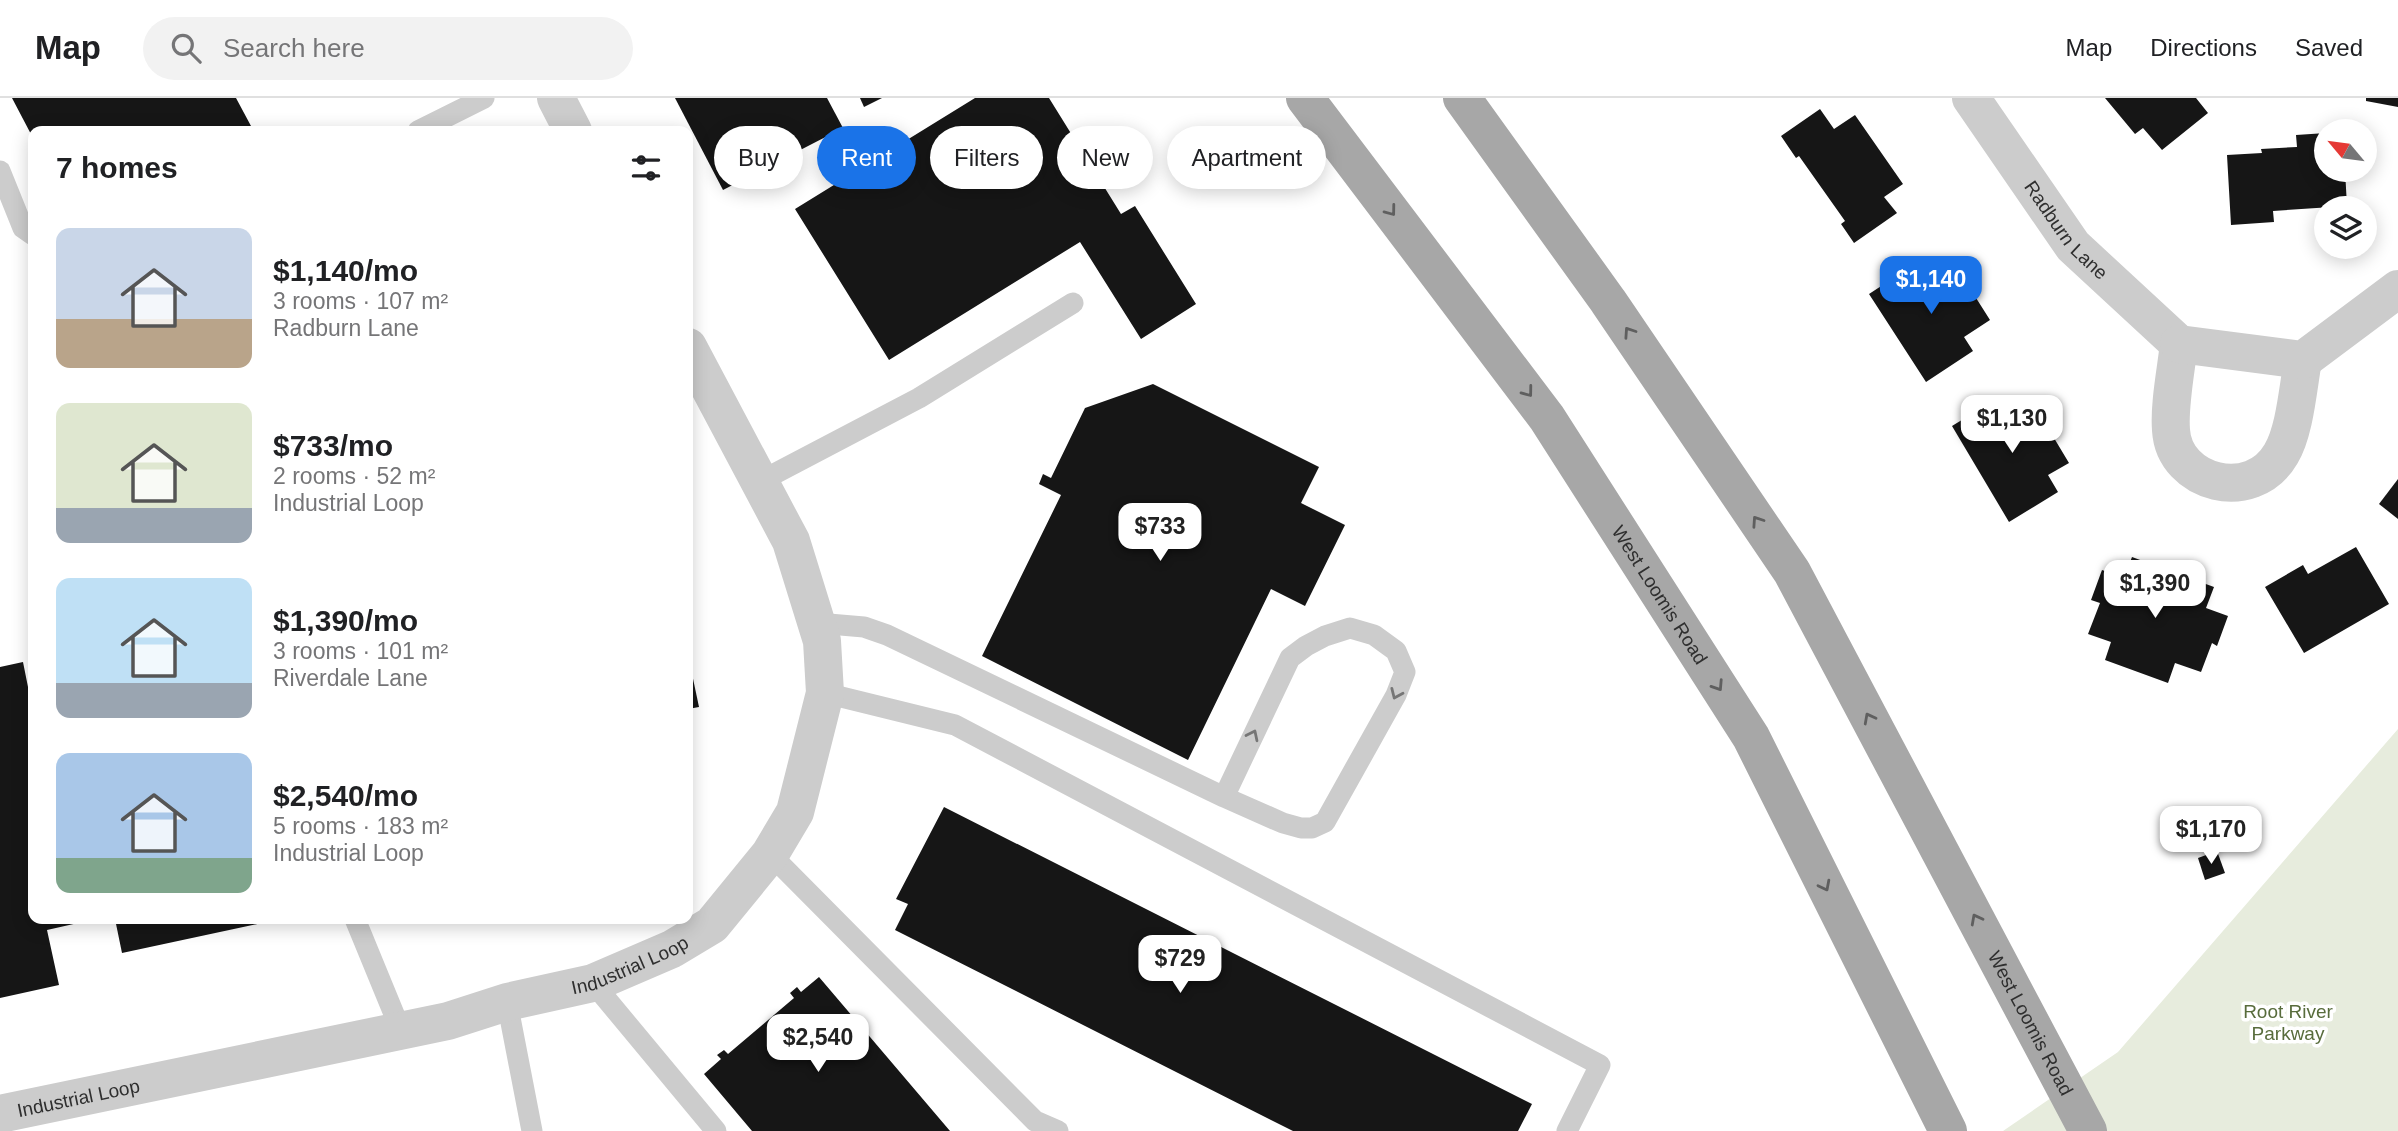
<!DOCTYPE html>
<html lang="en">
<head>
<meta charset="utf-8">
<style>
  body { margin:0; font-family:Arial,sans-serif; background:#f2f2f2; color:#202124; height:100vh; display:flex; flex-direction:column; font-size:26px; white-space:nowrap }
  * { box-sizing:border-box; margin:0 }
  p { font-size:23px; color:#757577 }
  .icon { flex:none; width:38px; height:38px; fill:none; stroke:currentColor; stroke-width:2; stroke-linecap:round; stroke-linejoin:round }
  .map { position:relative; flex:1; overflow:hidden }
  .drawer { position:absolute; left:28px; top:28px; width:665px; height:798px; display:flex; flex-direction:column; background:#fff; border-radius:14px; box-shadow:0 4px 18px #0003 }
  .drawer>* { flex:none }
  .banner { position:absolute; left:714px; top:28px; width:665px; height:63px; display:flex; gap:14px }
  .needle { width:46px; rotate:299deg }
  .controls { position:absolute; left:2314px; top:21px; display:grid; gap:14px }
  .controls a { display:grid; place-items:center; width:63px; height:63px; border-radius:50%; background:#fff; box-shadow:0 4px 18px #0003; font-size:35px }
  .price { position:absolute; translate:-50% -60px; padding:0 16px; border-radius:14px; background:#fff; color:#222; font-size:23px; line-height:46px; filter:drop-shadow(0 2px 4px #0008) }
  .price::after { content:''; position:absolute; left:50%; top:42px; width:21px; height:16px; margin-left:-10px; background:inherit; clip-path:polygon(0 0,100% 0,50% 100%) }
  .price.current { background:#1a73e8; color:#fff }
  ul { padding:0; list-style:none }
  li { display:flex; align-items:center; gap:21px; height:175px; padding:0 28px }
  li span { display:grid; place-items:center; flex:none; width:196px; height:140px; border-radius:14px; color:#555 }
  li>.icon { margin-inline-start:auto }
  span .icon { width:84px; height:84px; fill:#fffc; stroke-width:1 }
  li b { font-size:30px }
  h2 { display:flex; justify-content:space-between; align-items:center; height:84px; padding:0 28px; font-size:30px }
  .tag { padding:0 24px; border-radius:32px; background:#fff; box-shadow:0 4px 18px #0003; font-size:24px; line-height:63px }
  .tag.current { background:#1a73e8; color:#fff }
  header { display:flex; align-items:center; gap:42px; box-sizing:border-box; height:98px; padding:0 35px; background:#fff; border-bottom:2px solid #e0e0e0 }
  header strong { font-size:33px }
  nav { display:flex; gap:38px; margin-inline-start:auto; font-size:24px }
  .search { width:490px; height:63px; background:#f2f2f2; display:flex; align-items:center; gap:18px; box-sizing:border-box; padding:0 24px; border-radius:38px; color:#757577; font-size:26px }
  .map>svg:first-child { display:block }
</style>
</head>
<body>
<header>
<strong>Map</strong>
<div class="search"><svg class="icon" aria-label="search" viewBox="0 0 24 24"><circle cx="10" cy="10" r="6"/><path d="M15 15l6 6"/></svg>Search here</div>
<nav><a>Map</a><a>Directions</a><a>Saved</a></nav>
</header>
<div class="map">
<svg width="2398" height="1033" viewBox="0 0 2398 1033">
  <rect width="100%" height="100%" fill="#fff"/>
  <polygon fill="#e7ecdd" points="2398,631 2398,1033 2003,1033 2118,954"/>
  <g fill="#161616">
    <polygon points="12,0 236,0 251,28 242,33 33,33 33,40"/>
    <polygon points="675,0 827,0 843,30 723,92"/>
    <polygon points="860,0 882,0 864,9"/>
    <polygon points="975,0 1049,0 1121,116 1135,108 1196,206 1141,241 1080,144 889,262 795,111"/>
    <polygon points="2105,0 2196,0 2208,15 2162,52 2143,30 2135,36"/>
    <polygon points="2366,0 2398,0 2398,9 2366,3"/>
    <polygon points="1820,11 1834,31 1855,17 1903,86 1884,99 1897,115 1854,145 1841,126 1845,123 1799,58 1796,60 1781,38"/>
    <polygon points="2326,35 2326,72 2345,72 2347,108 2273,113 2274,124 2231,127 2227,57 2262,55 2261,51 2297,49 2296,37"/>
    <polygon points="1952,162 1990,222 1964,239 1973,253 1926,284 1869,196 1915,166 1924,180"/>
    <polygon points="1153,286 1319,369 1301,405 1345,427 1305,508 1271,491 1188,662 982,558 1061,397 1039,386 1043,376 1051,380 1085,310"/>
    <polygon points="2001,298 2012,318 2033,305 2069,365 2048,377 2058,394 2009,424 1952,328"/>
    <polygon points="2398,381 2398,421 2379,406"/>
    <polygon points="2356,449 2389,506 2304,555 2265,489 2303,467 2308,476"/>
    <polygon points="2132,459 2214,489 2206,510 2228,518 2217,548 2212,545 2201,574 2175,565 2168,585 2105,562 2111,544 2088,536 2100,505 2091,502 2102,472 2124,480"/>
    <polygon points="688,557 699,609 688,611"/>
    <polygon points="23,564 33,614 33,821 77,821 78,825 47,832 59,887 0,900 0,569"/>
    <polygon points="944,709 1532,1006 1518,1033 1293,1033 895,832 908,806 896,801"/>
    <polygon points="2217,753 2225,775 2205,782 2198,760"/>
    <polygon points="115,821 276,821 276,822 122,855"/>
    <polygon points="819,879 950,1033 752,1033 704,976 721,961 717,957 724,952 728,956 794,900 790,895 797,889 801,894"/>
  </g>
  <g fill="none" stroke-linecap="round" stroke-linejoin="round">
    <g stroke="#ccc" stroke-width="21">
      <polyline points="418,33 484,0"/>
      <polyline points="0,73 23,130 33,137"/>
      <polyline points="759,384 919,300 1073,205"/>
      <polyline points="817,525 864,529 887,537 1224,699 1283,725 1301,730 1312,730 1325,724 1396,597 1405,574 1396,553 1374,537 1350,530 1325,538 1306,548 1290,560 1224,699"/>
      <polyline points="825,595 955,627 1600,967 1567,1033"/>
      <polyline points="770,756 1035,1023 1058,1033"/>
      <polyline points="355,821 401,933"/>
      <polyline points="593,885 716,1033"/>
      <polyline points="507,904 532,1033"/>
    </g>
    <g stroke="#ccc" stroke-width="38">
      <polyline points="556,0 573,33"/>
      <path id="s1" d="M1971 0 2073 148 2179 246"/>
      <path d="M2179 246C2176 272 2169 307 2171 332 2174 386 2252 406 2281 356 2295 333 2298 289 2303 262"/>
      <polyline points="2179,246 2303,262 2398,191"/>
      <path id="s2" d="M0 1016 448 923 507 904 593 885 672 851 712 827 770 756 795 714 825 595 822 543 791 443 688 249"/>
    </g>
    <g stroke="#a7a7a7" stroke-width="38">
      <path id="s3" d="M1305 0 1547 320 1751 639 1948 1033"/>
      <path id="s4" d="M1462 0 1608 203 1792 474 2088 1033"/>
    </g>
  </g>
  <defs><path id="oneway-chevron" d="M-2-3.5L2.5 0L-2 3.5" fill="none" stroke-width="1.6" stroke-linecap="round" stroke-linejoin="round" transform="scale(1.75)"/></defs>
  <g stroke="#5f5f5f">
    <use href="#oneway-chevron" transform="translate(1391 113) rotate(53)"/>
    <use href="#oneway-chevron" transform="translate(1629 234) rotate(-124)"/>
    <use href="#oneway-chevron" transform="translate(1528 294) rotate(53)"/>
    <use href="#oneway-chevron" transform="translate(1757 423) rotate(-124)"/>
    <use href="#oneway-chevron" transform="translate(1718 588) rotate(57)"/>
    <use href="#oneway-chevron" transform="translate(1869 620) rotate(-118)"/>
    <use href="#oneway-chevron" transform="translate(1825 788) rotate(63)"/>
    <use href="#oneway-chevron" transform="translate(1976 821) rotate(-118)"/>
  </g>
  <g stroke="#767676">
    <use href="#oneway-chevron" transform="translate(1396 596) rotate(114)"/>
    <use href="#oneway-chevron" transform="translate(1253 637) rotate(-64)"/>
  </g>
  <g text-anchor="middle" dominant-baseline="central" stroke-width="7" stroke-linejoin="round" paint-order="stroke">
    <g font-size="19" fill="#2f2f2f" stroke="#fff">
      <text stroke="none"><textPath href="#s1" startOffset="163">Radburn Lane</textPath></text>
      <text stroke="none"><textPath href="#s3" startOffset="611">West Loomis Road</textPath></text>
      <text stroke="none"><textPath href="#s2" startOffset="648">Industrial Loop</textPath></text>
      <text stroke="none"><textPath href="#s4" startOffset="1088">West Loomis Road</textPath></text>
      <text stroke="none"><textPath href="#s2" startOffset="80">Industrial Loop</textPath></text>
    </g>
    <g font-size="19" fill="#586c3c" stroke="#fff">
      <text x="2288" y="913">Root River<tspan x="2288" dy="22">Parkway</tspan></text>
    </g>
  </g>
</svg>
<div class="controls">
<a><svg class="needle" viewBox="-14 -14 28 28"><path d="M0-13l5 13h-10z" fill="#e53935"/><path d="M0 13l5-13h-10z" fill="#757577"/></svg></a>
<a><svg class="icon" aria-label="layers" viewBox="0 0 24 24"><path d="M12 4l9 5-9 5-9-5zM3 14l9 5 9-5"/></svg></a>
</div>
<b class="price current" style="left:1931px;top:218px">$1,140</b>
<b class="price" style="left:2012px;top:357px">$1,130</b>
<b class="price" style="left:1160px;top:465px">$733</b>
<b class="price" style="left:2155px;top:522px">$1,390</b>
<b class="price" style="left:2211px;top:768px">$1,170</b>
<b class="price" style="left:1180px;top:897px">$729</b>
<b class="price" style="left:818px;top:976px">$2,540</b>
<div class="banner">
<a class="tag">Buy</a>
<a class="tag current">Rent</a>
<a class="tag">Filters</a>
<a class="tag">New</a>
<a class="tag">Apartment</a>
</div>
<section class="drawer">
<h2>7 homes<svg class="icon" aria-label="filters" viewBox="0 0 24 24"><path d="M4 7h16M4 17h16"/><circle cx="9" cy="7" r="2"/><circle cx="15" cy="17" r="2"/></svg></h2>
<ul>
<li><span style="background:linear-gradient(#c9d6e8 65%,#b9a48a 0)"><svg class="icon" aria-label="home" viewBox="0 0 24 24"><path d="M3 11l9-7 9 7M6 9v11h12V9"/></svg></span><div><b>$1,140/mo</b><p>3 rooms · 107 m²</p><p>Radburn Lane</p></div></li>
<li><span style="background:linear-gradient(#dfe7d0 75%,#9aa5b1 0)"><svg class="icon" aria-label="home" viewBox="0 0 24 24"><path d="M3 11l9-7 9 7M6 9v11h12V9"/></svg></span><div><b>$733/mo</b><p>2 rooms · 52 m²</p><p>Industrial Loop</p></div></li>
<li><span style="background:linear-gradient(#bfe0f5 75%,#9aa5b1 0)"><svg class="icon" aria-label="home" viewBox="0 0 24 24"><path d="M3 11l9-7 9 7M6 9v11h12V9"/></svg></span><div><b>$1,390/mo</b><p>3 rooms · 101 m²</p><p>Riverdale Lane</p></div></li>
<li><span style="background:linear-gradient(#a9c7e8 75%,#7fa58c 0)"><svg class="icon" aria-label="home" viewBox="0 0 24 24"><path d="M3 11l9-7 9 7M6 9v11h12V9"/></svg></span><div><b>$2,540/mo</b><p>5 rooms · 183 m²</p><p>Industrial Loop</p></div></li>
</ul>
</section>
</div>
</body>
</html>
